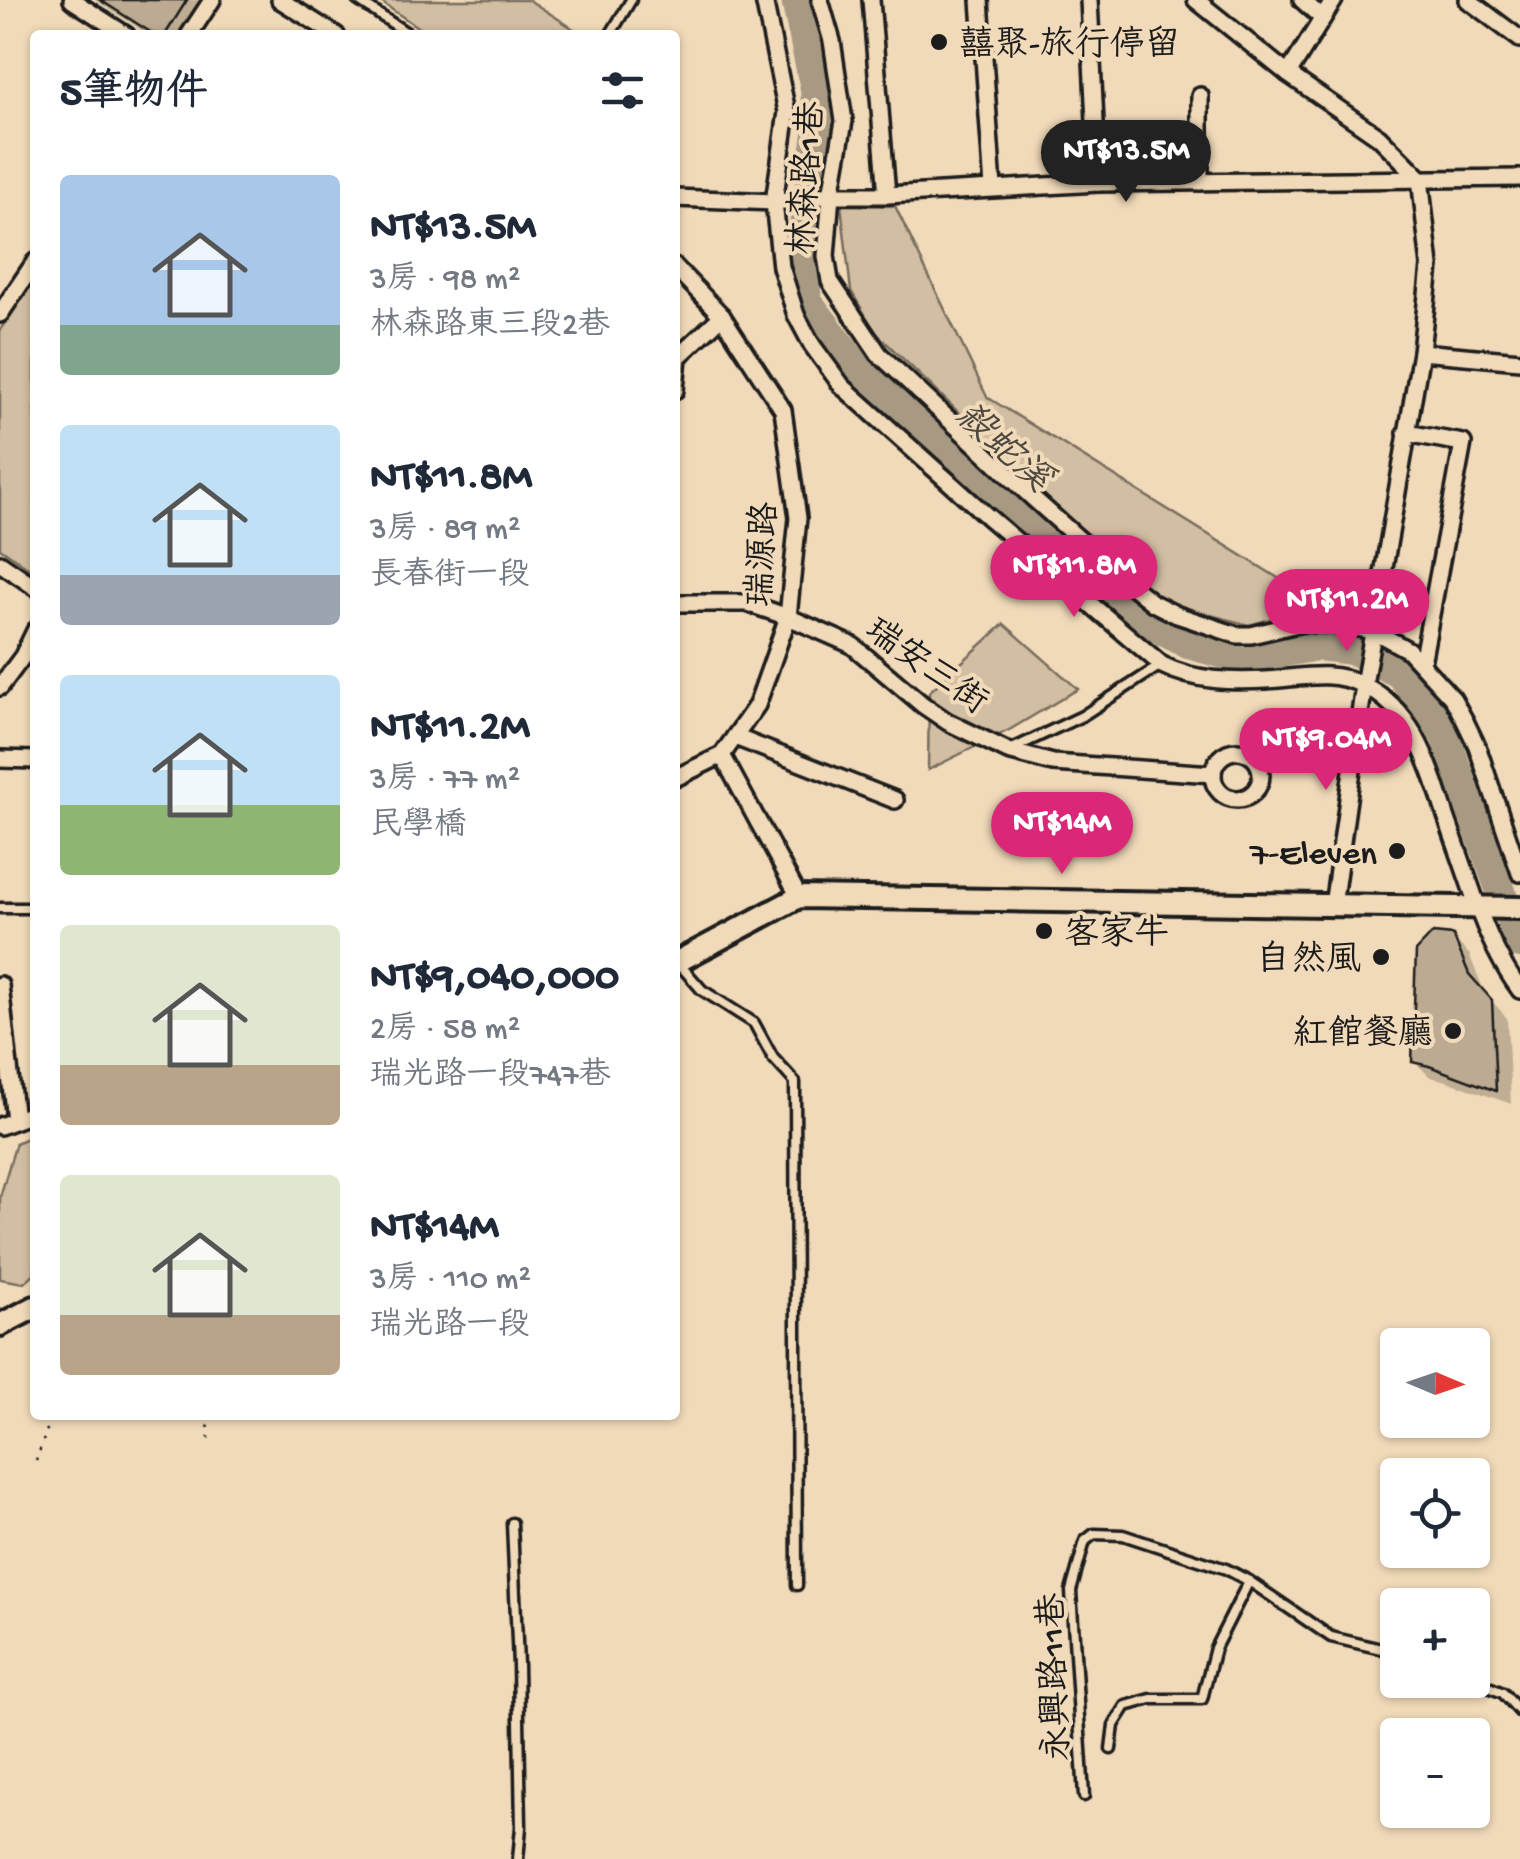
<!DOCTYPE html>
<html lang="zh-TW">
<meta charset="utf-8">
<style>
:root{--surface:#fff;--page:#f2f2f3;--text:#1f2937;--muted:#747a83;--accent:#db2777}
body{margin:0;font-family:"Gochi Hand","LXGW WenKai TC",sans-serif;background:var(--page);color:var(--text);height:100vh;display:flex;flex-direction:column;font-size:38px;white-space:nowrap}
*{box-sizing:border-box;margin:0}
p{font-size:32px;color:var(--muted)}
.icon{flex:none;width:55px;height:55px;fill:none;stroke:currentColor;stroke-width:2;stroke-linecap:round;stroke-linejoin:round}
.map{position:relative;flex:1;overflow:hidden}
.details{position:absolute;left:30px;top:30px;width:650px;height:1390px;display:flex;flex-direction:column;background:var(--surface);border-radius:10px;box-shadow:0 2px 8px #0004}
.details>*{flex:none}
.needle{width:65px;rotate:92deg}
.tools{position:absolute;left:1380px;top:1328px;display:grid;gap:20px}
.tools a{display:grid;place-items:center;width:110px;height:110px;border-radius:10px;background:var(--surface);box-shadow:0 2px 8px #0004;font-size:50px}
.price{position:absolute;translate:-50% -85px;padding:0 22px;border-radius:35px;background:var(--accent);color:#fff;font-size:32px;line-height:65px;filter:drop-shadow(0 2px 5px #0008)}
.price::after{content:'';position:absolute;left:50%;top:60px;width:30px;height:22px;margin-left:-15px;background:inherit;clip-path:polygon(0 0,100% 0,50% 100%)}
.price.selected{background:#222;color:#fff}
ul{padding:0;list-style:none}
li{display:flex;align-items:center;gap:30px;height:250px;padding:0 30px}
li span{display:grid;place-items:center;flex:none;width:280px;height:200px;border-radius:10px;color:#555}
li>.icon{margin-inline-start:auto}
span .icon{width:120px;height:120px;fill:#fffc;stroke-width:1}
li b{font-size:42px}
h2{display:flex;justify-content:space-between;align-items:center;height:120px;padding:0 30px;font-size:42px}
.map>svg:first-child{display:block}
.green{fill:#d2bea2;stroke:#776d5f;stroke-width:2.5}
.shadow{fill:#0003}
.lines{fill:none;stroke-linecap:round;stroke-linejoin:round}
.river{stroke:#a89983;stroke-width:30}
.building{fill:#bcab92;stroke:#1c1c1c;stroke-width:2.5}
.service-casing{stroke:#1c1c1c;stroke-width:15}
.minor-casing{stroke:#1c1c1c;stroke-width:22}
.tertiary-casing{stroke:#1c1c1c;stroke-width:28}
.path{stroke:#1c1c1c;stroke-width:2.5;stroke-dasharray:2.5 8;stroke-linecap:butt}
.service{stroke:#f1dab9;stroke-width:8}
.minor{stroke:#f1dab9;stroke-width:15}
.tertiary{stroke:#f1dab9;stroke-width:20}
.poi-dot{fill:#1c1c1c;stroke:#f1dab9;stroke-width:4}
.labels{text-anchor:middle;stroke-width:8;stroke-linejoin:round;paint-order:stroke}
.poi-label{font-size:35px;fill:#1c1c1c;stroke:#f1dab9;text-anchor:end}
.street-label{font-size:35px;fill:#1c1c1c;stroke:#f1dab9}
.water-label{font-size:38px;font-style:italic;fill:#4d4840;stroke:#f1dab9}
</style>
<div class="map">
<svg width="1520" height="1859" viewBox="0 0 1520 1859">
<rect width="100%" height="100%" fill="#f1dab9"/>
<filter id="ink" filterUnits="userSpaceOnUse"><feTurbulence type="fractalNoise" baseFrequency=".01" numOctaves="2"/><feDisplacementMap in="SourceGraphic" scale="20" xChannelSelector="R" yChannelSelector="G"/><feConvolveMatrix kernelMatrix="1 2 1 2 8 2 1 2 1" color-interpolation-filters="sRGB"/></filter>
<g filter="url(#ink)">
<!-- green -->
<g class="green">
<polygon points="378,0 529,0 583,35 429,35"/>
<polygon points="841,205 895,206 987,397 1299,591 1320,613 1281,616 1249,625 1195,611 1165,600 1110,558 875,332 851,291"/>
<polygon points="35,278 35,572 0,548 0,330"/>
<polygon points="1004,624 1078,689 1011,729 928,770 929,692"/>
<polygon points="35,1134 35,1273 24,1283 0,1279 0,1197 16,1143"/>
</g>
<!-- shadow -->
<g class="shadow">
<polygon points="95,0 212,0 191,35 150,35"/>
<polygon points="1452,937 1469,954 1485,993 1507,1018 1511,1104 1447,1081 1430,1077 1414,1061"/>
</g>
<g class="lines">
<!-- river -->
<polyline class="river" points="796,0 815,88 818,134 801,246 807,301 858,368 1143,620 1188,644 1243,659 1318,646 1353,650 1399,673 1427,706 1445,736 1520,944"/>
</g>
<!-- building -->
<g class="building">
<polygon points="100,0 187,0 165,35 155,35"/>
<polygon points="1433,933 1453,935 1469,974 1492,1000 1496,1091 1429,1066 1412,1062 1416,951"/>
</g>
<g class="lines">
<!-- service casing -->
<g class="service-casing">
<g id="service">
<polyline points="357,0 410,35"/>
<polyline points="610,35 631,0"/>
<polyline points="1012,749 1082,716 1161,665"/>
<polyline points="0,908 35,908"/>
<polyline points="680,965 702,990 754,1023 773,1058 795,1082 797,1585"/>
<polyline points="512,1523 518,1665 521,1827 518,1859"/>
<polyline points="1472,1680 1503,1693 1520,1712"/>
<polyline points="1111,1749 1114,1725 1126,1706 1151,1699 1202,1699 1215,1648 1249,1581"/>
<polyline points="1084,1796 1071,1591 1085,1541 1094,1534 1123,1535 1226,1569 1249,1581 1331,1637 1398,1653"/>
</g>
</g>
<!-- minor casing -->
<g class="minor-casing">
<g id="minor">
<polyline points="72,0 126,35"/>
<polyline points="280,0 336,35"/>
<path d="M764,0L787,112L774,202L781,267L796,315L812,345L842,386L987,516L1162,665C1194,681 1231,682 1266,680C1300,678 1331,669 1363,685C1414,709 1430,767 1446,816C1456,845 1466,874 1476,902C1487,934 1500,963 1520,990"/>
<polyline points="820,0 832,41 844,121 831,195 826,256 830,281 879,354 1034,499 1128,583 1153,603 1177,615 1237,635 1251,635 1302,623 1341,625 1374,631 1408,650 1453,699 1465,721 1477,746 1520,873"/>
<polyline points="871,0 887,195"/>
<polyline points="980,0 993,188"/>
<polyline points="1089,0 1098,183"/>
<polyline points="1196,0 1288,74 1379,137 1420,178 1430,266 1421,352 1520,361"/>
<polyline points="1302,0 1322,18"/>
<polyline points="1468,0 1520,39"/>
<polyline points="189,35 212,0"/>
<polyline points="1288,74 1334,0"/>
<polyline points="1200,182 1200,96"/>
<polyline points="675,198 774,202 831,195 887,195 1098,183 1520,178"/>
<polyline points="675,267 722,316 783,410 798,518 788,617 757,705 722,755 675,778"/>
<polyline points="0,314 35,262"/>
<polyline points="675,390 678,357 722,316"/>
<polyline points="1406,433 1463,443 1422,663"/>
<polyline points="0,563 35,587"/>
<polyline points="675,603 747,603 788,617 852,645 923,705 948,722 1008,751 1053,763 1213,774"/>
<polyline points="0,687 23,656 35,631"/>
<polyline points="735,737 895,800"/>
<circle cx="1237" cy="775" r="24"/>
<polyline points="722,755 799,897"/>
<polyline points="0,759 35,760"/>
<polyline points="1333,906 1364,685 1421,352"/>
<polyline points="0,985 15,1120"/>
<polyline points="0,1126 35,1113"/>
</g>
</g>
<!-- tertiary casing -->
<g class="tertiary-casing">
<g id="tertiary">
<polyline points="675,963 799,897 1520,908"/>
<polyline points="0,1325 35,1307"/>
</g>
</g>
<!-- path -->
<g class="path">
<polyline points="208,1415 209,1440"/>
<polyline points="36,1461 52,1415"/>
</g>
<!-- service -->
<use href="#service" class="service"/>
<!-- minor -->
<use href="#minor" class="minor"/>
<!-- tertiary -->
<use href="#tertiary" class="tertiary"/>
</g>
</g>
<!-- markers -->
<g class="poi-dot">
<circle cx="939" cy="42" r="10"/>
<circle cx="1397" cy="851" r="10"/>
<circle cx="1044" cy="931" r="10"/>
<circle cx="1381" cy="957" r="10"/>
<circle cx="1453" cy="1031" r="10"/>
</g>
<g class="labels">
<!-- poi labels -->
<g class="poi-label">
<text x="959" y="54" text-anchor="start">囍聚-旅行停留</text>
<text x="1377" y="863">7-Eleven</text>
<text x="1064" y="943" text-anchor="start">客家牛</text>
<text x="1361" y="969">自然風</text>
<text x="1433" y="1043">紅館餐廳</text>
</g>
<!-- street labels -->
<g class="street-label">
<text transform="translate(804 178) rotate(-86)" y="12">林森路1巷</text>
<text transform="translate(760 554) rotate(-87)" y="12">瑞源路</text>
<text transform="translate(928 664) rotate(35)" y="12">瑞安三街</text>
<text transform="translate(1052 1677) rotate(-92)" y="12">永興路11巷</text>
</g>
<!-- water labels -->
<g class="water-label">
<text transform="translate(1005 445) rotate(42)" y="13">殺蛇溪</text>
</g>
</g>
</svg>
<div class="tools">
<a><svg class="needle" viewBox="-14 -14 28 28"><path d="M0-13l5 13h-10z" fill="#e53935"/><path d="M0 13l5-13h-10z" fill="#747a83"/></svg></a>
<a><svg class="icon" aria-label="locate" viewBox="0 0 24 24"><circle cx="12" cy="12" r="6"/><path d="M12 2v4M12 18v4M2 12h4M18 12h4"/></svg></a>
<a>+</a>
<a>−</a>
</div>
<b class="price selected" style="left:1126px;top:205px">NT$13.5M</b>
<b class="price" style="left:1074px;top:620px">NT$11.8M</b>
<b class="price" style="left:1347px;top:654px">NT$11.2M</b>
<b class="price" style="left:1326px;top:793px">NT$9.04M</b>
<b class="price" style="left:1062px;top:877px">NT$14M</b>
<section class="details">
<h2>5筆物件<svg class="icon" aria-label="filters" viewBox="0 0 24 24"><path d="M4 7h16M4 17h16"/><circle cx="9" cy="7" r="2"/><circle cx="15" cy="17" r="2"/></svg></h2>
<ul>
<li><span style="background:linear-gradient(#a9c7e8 75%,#7fa58c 0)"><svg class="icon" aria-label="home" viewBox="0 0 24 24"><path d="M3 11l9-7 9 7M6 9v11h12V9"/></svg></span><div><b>NT$13.5M</b><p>3房 · 98 m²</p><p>林森路東三段2巷</p></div></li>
<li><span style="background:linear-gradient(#bfe0f5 75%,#9aa5b1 0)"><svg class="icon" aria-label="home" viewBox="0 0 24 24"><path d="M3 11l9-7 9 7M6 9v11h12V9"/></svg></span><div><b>NT$11.8M</b><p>3房 · 89 m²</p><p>長春街一段</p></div></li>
<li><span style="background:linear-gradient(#bfe0f5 65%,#8fb573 0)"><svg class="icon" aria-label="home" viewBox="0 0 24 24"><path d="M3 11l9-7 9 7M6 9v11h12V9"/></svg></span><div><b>NT$11.2M</b><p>3房 · 77 m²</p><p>民學橋</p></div></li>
<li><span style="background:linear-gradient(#dfe7d0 70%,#b9a48a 0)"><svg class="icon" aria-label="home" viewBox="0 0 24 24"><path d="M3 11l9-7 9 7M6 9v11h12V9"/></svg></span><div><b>NT$9,040,000</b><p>2房 · 58 m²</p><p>瑞光路一段747巷</p></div></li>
<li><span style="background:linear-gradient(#dfe7d0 70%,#b9a48a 0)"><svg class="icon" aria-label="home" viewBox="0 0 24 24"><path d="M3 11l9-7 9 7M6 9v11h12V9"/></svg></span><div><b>NT$14M</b><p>3房 · 110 m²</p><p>瑞光路一段</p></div></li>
</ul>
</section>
</div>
